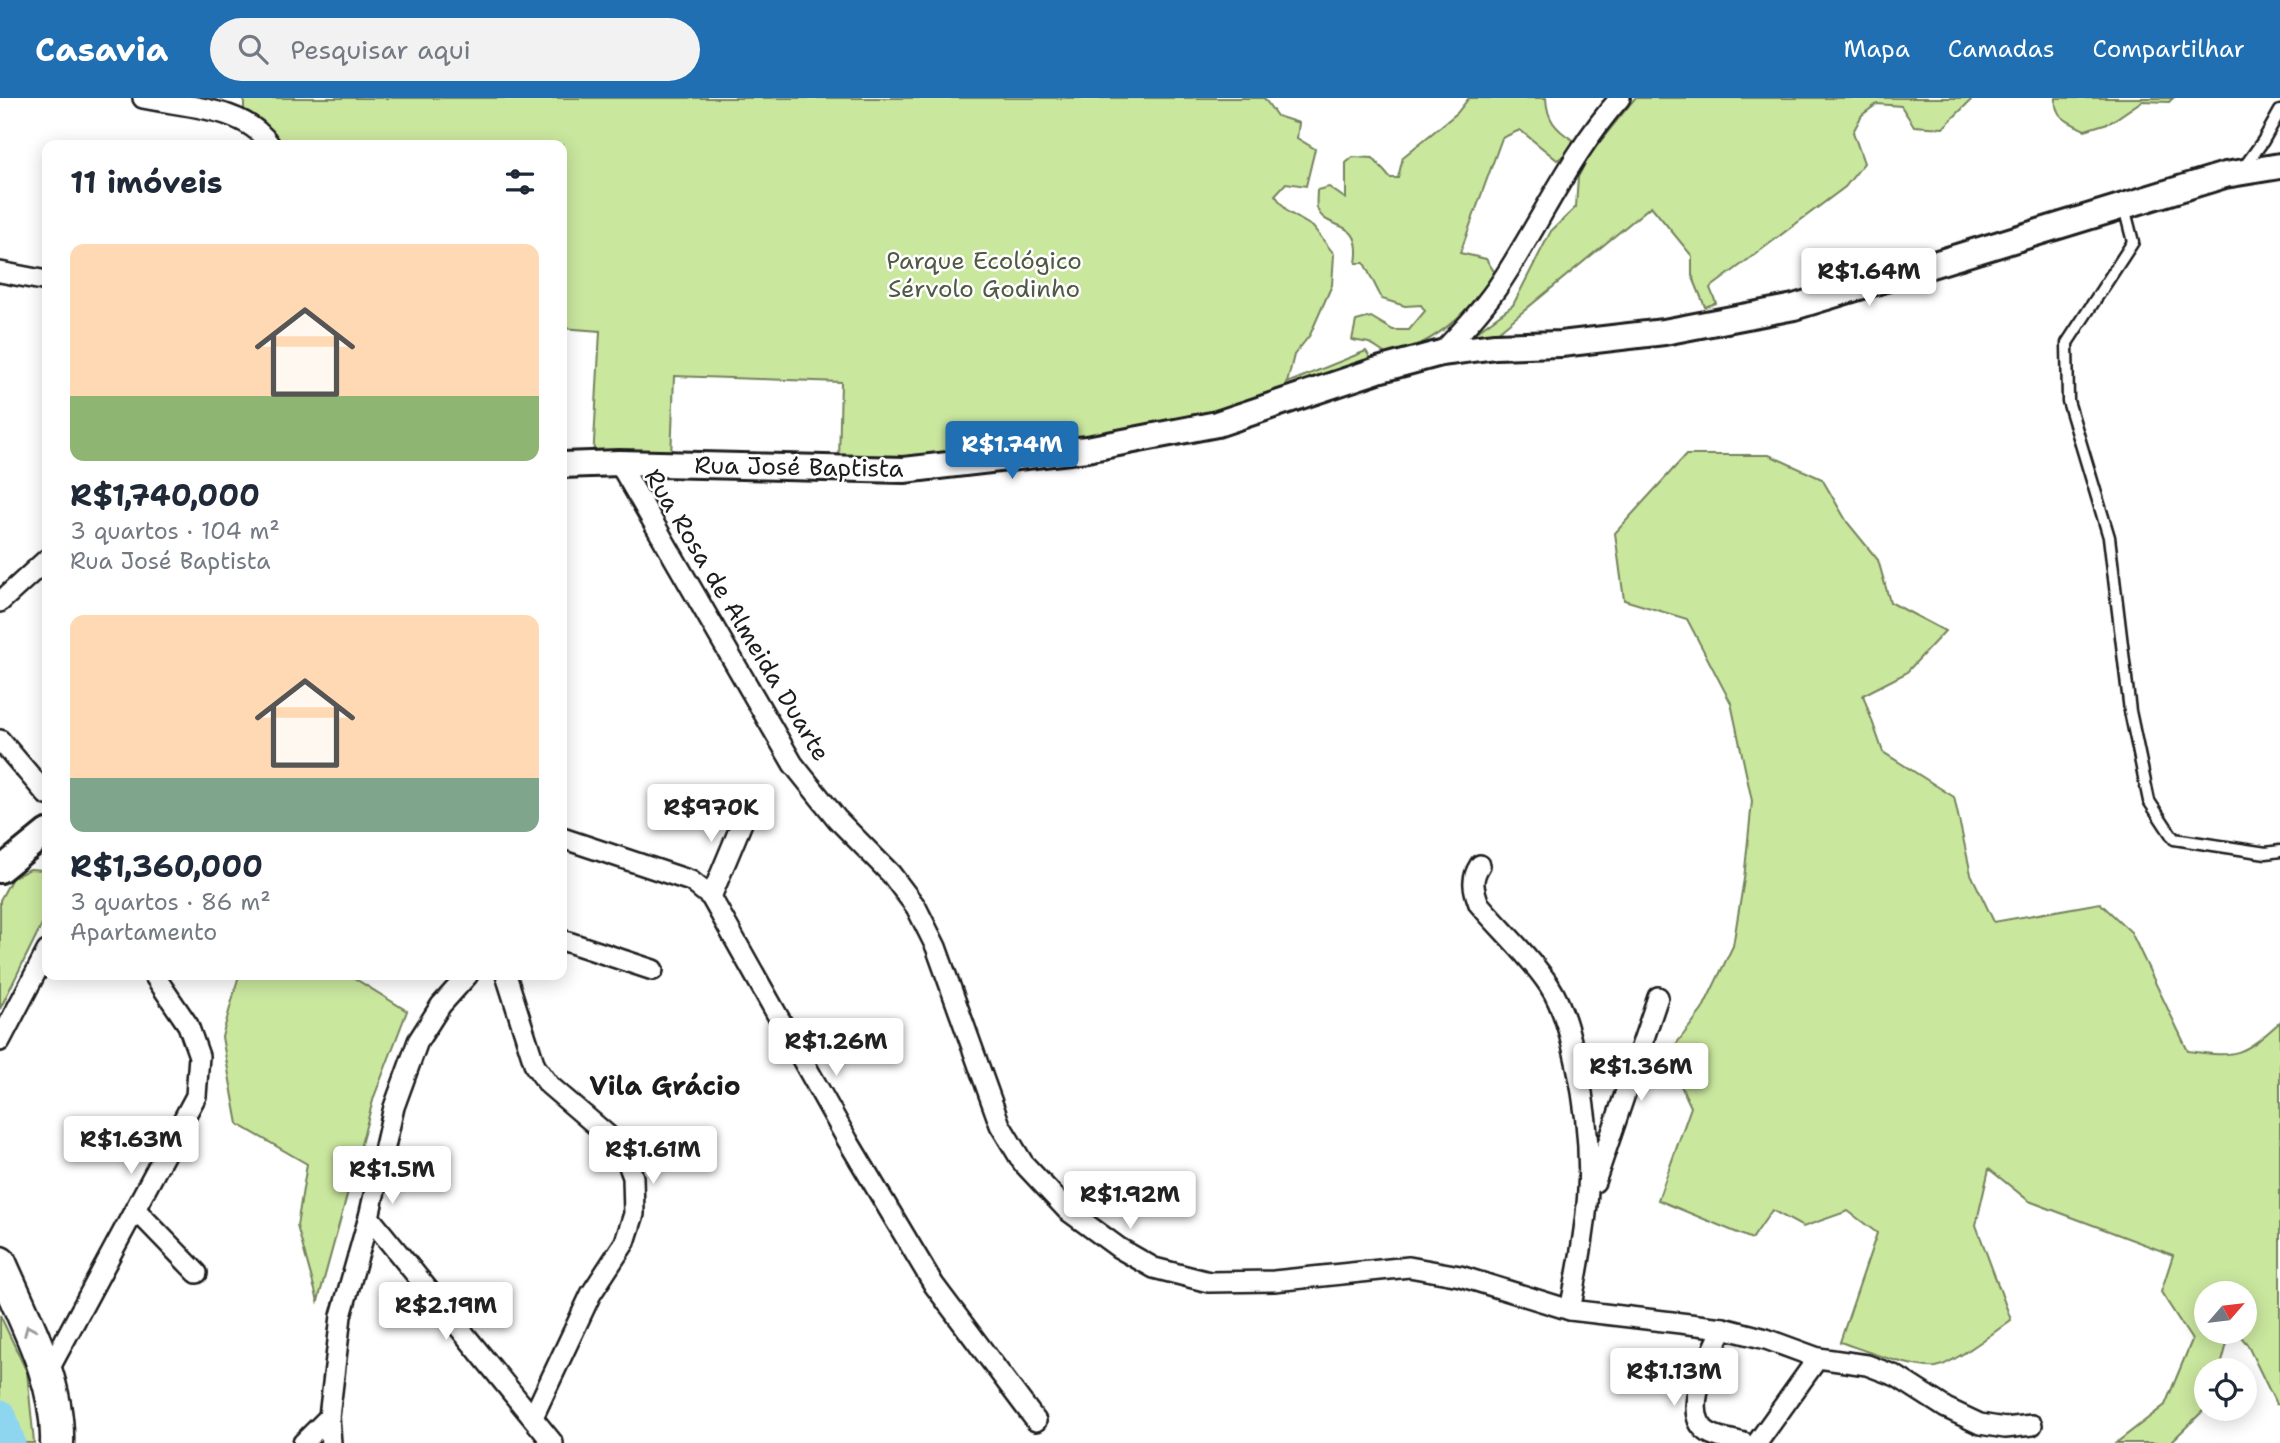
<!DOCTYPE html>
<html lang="pt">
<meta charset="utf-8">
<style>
:root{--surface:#fff;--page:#f2f2f3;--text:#1f2937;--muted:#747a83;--accent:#1f6fb2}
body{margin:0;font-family:"Shantell Sans",sans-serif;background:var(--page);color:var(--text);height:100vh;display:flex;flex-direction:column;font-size:26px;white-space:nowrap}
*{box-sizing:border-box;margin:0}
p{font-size:23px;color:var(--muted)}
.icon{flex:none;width:38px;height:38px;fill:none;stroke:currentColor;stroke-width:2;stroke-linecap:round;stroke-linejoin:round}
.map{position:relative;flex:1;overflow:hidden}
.details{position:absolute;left:42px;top:42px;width:525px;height:840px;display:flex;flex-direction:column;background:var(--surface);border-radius:14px;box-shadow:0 4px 18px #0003}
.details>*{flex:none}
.needle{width:46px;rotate:62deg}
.fabs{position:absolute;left:2194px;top:1183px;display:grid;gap:14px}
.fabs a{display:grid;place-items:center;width:63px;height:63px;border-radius:50%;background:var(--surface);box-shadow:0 4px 18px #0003;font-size:35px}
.price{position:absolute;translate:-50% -60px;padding:0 16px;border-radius:7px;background:#fff;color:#222;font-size:23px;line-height:46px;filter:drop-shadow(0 2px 4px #0008)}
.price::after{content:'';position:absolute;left:50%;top:42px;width:21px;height:16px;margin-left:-10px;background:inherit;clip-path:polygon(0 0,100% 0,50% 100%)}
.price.current{background:var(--accent);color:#fff}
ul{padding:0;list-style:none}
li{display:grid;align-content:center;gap:14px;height:371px;padding:0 28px}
li span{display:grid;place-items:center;height:217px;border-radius:14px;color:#555}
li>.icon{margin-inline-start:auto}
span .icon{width:126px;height:126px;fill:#fffc;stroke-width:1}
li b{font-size:30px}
h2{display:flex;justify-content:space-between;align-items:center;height:84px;padding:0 28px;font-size:30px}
header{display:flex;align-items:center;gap:42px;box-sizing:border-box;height:98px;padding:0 35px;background:var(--accent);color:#fff}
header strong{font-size:33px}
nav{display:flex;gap:38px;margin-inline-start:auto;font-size:24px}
.search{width:490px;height:63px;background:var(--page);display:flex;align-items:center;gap:18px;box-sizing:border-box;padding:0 24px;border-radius:38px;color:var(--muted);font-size:26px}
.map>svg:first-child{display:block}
.green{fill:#cae79e;stroke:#73825d;stroke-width:2}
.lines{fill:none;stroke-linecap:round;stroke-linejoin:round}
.river{stroke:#8ed6ef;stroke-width:33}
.service-casing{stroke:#1c1c1c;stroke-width:15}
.minor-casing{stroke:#1c1c1c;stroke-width:24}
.tertiary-casing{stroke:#1c1c1c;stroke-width:30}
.primary-casing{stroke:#1c1c1c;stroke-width:37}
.service{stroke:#fff;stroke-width:10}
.minor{stroke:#fff;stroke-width:19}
.tertiary{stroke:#fff;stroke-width:24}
.primary{stroke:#fff;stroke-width:32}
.oneway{stroke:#999}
.labels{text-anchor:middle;stroke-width:5;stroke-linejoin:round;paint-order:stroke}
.park-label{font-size:24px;fill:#505943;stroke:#fff}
.street-label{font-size:24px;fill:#1c1c1c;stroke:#fff}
.neighbourhood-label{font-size:26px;font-weight:bold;fill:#1c1c1c;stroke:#fff}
</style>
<header>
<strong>Casavia</strong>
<div class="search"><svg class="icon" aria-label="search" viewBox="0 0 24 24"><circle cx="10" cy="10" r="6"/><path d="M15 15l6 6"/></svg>Pesquisar aqui</div>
<nav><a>Mapa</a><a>Camadas</a><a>Compartilhar</a></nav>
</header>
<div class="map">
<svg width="2280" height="1345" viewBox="0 0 2280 1345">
<rect width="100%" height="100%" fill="#fff"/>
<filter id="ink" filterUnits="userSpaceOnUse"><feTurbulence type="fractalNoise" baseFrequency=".0143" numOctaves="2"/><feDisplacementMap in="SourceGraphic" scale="14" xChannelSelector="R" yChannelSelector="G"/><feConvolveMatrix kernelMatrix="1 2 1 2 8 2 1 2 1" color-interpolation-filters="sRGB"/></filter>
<g filter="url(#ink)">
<!-- green -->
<g class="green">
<path d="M244,0H1264L1277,18L1299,25L1297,40L1315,51L1306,88L1286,85L1275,97L1288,114L1313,129L1334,156L1332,187L1310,237L1294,257L1287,285L1366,253L1373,264C1297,291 1220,322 1140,335C1040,351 939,359 839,363L841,284L674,278L671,361L593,363L600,233L562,230V47H281L262,22L244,12Z"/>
<path d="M1469,0H1546C1547,21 1555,31 1573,42L1570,54L1557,62L1520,32L1502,40L1460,155L1486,161L1495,175C1464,218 1441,241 1390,259L1369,245L1352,242L1356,223L1371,219L1393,232H1409L1425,213L1421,207L1405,208L1382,201L1364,165H1356C1364,117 1325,135 1317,110C1316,105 1317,97 1317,92L1329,89L1346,101V65L1353,59L1373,60L1390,80H1398L1403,59L1457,15Z"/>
<polygon points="1635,0 1973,0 1943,30 1914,28 1901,8 1877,6 1862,17 1853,34 1864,65 1845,89 1710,190 1716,205 1705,209 1692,177 1692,158 1651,108 1485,245 1461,245 1513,207 1551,133 1576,109 1578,79 1590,56"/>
<path d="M2056,0H2173L2169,4L2142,3L2111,24L2085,32C2070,25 2053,19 2056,0Z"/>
<path d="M1686,357H1769L1822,381L1847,424L1878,462L1890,504L1945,533L1906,575L1863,597L1883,654L1954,699L1971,776L1994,824L2100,805L2131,834L2188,953C2238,960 2242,958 2280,924V1307L2276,1306L2247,1246L2237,1234H2245V1195H2207V1234H2230L2220,1272H2207V1309L2170,1345H2116L2165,1307L2192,1242L2161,1194L2173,1157L2029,1103L1989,1071L1976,1127L2011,1222C1996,1233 1952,1267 1936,1269C1911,1271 1864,1252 1840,1244L1877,1135L1848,1113L1803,1129L1772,1112L1752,1141L1658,1102L1691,1009L1667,958L1702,912L1733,848L1744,781L1752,703L1731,605L1687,521L1624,502L1615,435Z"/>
<polygon points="30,771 43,772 47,777 47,816 0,911 0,802 12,780"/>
<polygon points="239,877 349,877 407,913 374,999 318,1203 297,1128 307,1066 238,1026 222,939"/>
<polygon points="0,1217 27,1274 34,1345 0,1345"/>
</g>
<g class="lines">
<!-- river -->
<polyline class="river" points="0,1318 9,1345"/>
<!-- service casing -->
<g class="service-casing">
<g id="service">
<polyline points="2245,68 2263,43 2280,13"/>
<polyline points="2124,109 2133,144 2067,245 2068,303 2109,439 2130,613 2149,703 2174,741 2266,755 2280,753"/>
</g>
</g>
<!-- minor casing -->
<g class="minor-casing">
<g id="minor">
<path d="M143,0C185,9 246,9 270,47"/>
<polyline points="0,174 47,183"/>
<path d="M1441,255C1461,234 1480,214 1497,190C1540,127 1569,57 1620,0"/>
<polyline points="619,365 793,666 837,721 891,776 916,809 936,849 1000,1027 1023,1065 1067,1112 1119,1150 1154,1170 1209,1184 1274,1183 1409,1169 1460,1178 1570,1212 1723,1230 1766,1241 1818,1260 1867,1267 1896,1278 1946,1310 1980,1326 2005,1330 2032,1327"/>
<polyline points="0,504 47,461"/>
<polyline points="0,642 47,697"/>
<polyline points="562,740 691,783 711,799 848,1043 934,1187 1036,1323"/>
<path d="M1480,767C1471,781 1473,790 1479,806C1502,833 1529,857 1549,887C1564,910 1571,941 1577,968C1597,1062 1589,1119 1570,1212"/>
<polyline points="711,799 749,708"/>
<polyline points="562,842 653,872"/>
<polyline points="506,877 535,968 549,987 611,1040 626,1060 633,1079 634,1116 625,1144 591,1196 533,1319"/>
<polyline points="0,943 47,853"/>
<polyline points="1595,1084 1658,899"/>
<polyline points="136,1112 197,1175"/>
<polyline points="369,1119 553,1345"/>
<path d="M1723,1230C1712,1257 1676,1318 1711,1336C1721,1341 1734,1342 1744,1345"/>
<polyline points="47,1275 196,998 199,958 188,927 154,877"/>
<polyline points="303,1345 329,1319"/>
<polyline points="331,1345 329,1319 341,1218 369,1119 394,1009 418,943 441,907 468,877"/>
<polyline points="1757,1345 1818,1260"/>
</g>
</g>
<!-- tertiary casing -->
<g class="tertiary-casing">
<g id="tertiary">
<polyline points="562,367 619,365 904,372 1087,351 1217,326 1378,272 1441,255 1495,248 1561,246 1664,234 1794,209 2225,77 2280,68"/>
<polyline points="0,772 47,734"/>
</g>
</g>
<!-- primary casing -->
<g class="primary-casing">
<path id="primary" d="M0,1165C24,1221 59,1282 57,1345"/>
</g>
<!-- service -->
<use href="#service" class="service"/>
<!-- minor -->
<use href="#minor" class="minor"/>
<!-- tertiary -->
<use href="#tertiary" class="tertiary"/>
<!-- primary -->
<use href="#primary" class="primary"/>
</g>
<!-- one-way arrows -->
<defs><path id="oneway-chevron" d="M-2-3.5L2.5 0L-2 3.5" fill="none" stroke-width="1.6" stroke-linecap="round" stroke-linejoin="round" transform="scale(1.75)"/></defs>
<use class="oneway" href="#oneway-chevron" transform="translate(29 1232) rotate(-113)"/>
</g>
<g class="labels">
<!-- park labels -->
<g class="park-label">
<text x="984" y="171">Parque Ecológico<tspan x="984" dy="28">Sérvolo Godinho</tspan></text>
</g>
<!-- street labels -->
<g class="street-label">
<text transform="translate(799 369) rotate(1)" y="8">Rua José Baptista</text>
<text transform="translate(737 517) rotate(59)" y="8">Rua Rosa de Almeida Duarte</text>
</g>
<!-- neighbourhood labels -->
<g class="neighbourhood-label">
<text x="665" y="997">Vila Grácio</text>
</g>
</g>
</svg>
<div class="fabs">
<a><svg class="needle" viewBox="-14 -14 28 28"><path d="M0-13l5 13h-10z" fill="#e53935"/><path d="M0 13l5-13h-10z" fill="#747a83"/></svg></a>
<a><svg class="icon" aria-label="locate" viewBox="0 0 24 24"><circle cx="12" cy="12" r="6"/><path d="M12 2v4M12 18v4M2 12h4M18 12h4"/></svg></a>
</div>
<b class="price" style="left:1869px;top:210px">R$1.64M</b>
<b class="price current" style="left:1012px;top:383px">R$1.74M</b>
<b class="price" style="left:711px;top:746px">R$970K</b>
<b class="price" style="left:836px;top:980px">R$1.26M</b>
<b class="price" style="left:1641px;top:1005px">R$1.36M</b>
<b class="price" style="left:131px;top:1078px">R$1.63M</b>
<b class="price" style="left:653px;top:1088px">R$1.61M</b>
<b class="price" style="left:392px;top:1108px">R$1.5M</b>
<b class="price" style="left:1130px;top:1133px">R$1.92M</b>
<b class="price" style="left:446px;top:1244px">R$2.19M</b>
<b class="price" style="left:1674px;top:1310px">R$1.13M</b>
<section class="details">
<h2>11 imóveis<svg class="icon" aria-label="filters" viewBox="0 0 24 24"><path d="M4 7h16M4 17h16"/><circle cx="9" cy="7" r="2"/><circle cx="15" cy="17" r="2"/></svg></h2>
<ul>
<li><span style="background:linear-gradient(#ffd9b3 70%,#8fb573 0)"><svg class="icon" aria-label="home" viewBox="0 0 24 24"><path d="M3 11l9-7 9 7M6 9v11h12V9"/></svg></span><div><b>R$1,740,000</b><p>3 quartos · 104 m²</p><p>Rua José Baptista</p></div></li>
<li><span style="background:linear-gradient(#ffd9b3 75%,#7fa58c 0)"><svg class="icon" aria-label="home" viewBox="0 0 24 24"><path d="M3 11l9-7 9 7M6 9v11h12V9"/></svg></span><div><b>R$1,360,000</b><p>3 quartos · 86 m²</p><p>Apartamento</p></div></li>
</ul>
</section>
</div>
